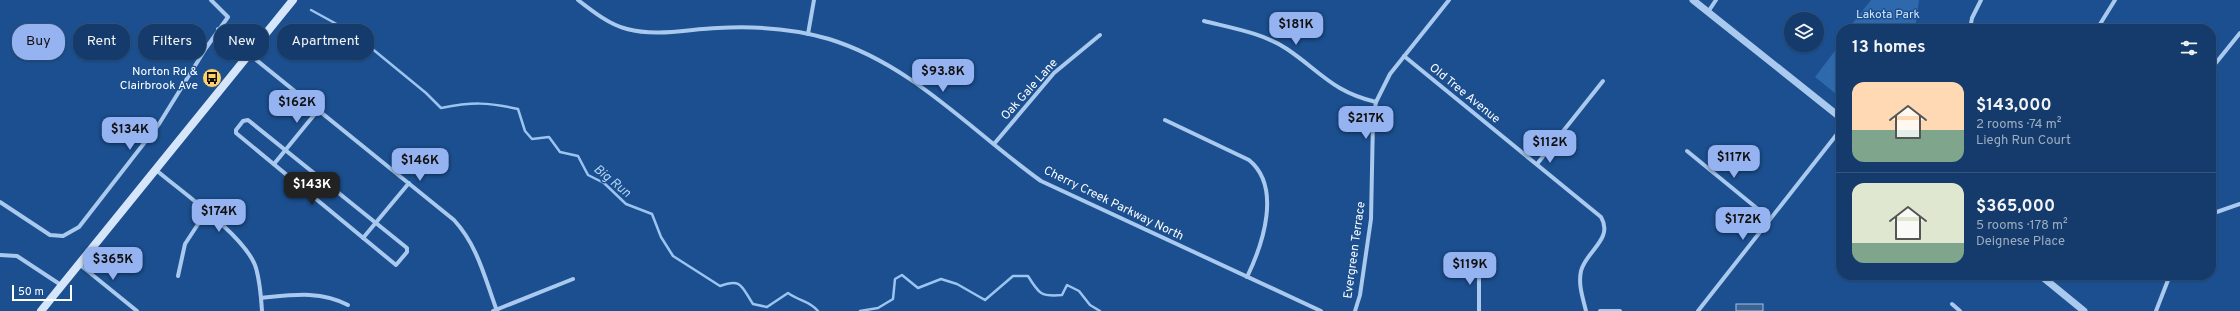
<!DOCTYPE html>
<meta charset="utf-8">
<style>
:root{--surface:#143b6b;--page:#1d4271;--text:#f1f3f6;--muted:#9dadc1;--line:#33557e;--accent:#95b2f1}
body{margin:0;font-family:Overpass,sans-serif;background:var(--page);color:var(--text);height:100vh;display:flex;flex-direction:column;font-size:15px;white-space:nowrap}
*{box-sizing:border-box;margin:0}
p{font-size:13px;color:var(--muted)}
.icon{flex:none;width:22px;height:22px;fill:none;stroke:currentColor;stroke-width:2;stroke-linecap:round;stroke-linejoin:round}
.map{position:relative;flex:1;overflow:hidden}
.drawer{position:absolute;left:1836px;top:24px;width:380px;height:256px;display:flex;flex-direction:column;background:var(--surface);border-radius:16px;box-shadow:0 1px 3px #0004,0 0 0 1px var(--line)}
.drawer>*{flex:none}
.top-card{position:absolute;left:12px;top:24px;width:380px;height:36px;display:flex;gap:8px}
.fabs{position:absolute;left:1784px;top:12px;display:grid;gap:8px}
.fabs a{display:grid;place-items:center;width:40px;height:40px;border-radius:50%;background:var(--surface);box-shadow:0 1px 3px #0004,0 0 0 1px var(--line);font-size:20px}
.scale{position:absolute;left:12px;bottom:10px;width:60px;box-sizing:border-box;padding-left:4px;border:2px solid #fff;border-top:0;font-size:11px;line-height:14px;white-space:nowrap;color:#fff;-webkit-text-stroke:3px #1b4f8f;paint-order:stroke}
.price{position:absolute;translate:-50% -34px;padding:0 9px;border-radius:8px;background:var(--accent);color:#111;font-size:13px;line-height:26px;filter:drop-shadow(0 1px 2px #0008)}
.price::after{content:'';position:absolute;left:50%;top:24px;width:12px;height:9px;margin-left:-6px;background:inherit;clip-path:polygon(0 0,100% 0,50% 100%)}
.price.active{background:#222;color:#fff}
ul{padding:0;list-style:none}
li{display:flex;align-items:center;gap:12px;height:100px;padding:0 16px}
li+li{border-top:1px solid var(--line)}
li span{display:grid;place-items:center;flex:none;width:112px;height:80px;border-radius:12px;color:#555}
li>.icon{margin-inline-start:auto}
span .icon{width:48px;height:48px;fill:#fffc;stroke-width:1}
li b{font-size:17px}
h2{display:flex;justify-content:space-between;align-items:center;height:48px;padding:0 16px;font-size:17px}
.pill{padding:0 14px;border-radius:16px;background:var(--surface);box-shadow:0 1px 3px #0004,0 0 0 1px var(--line);font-size:14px;line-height:36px}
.pill.active{background:var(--accent);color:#111}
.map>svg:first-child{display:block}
.green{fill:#2e69ad}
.water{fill:#3c6290;stroke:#9cc4f0}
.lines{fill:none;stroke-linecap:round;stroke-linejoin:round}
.stream{stroke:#9cc4f0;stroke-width:2.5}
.minor{stroke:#a9c9ee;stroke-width:4}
.tertiary{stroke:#a9c9ee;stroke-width:7}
.secondary{stroke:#d6e6fa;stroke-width:8}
.labels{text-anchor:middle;stroke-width:3;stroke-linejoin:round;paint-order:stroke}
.park-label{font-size:12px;fill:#cfe3fa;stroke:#1b4f8f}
.poi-label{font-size:12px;fill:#fff;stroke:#1b4f8f;text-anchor:end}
.street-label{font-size:12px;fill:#fff;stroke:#1b4f8f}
.water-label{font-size:13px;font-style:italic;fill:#b5d3f5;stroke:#1b4f8f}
</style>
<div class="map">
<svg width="2240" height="311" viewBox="0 0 2240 311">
<rect width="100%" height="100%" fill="#1b4f8f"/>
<!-- green -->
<g class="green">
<polygon points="1871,0 1919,0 1915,29 1848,29"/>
<polygon points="1841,43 1841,98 1815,77"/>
</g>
<!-- water -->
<rect class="water" x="1736" y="304" width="27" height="7"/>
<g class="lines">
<!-- stream -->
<g class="stream">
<path d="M311,10L353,33L426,93L441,108C472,102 487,102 518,109L525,131L532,139L549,137L560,152L578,156L588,175L604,183L626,204L652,214L661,237L673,256L720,286C742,278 741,286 753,304L767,307L788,293C799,301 810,301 818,311"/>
<path d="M860,311L878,308L893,299L895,279L902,275L918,288L941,279L957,284L985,300L1013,276H1028C1039,294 1041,297 1062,295L1067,285L1079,291L1090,305L1100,311"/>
</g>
<!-- minor -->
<g class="minor">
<path d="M578,0C592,11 610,25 627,29C657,37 688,29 718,28C755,26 792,28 829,39C913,65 971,131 1041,181L1321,311"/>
<polyline points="1708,12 1716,0"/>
<path d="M1204,21C1232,28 1263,33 1287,49C1321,72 1333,92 1376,102"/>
<path d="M218,29L454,220C478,246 485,279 497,311"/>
<polyline points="1970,29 1972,18 1981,0"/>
<polyline points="2097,29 2115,0"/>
<polyline points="808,34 814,0"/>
<path d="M1404,56L1601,217C1614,239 1586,251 1581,271C1578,285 1583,298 1586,311"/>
<polyline points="2211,69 2240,33"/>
<polygon points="248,120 407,248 407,252 396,265 236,133 236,130 243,121"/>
<path d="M1165,120L1249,160C1282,187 1263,244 1247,277"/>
<polyline points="994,144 1054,73 1100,35"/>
<polyline points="1687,151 1770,219"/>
<polyline points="274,164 319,109"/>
<polyline points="1537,164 1603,81"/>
<path d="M156,170C182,192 243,235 255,265C260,279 261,296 262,311"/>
<polyline points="0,202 50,235 63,236 79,227 159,124 206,48 228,17 211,0"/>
<polyline points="2211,214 2240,204"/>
<polyline points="363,238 409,183"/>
<polyline points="0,255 17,256 61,285"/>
<polyline points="79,264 137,311"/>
<polyline points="178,276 185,244 206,212"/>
<path d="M261,298C291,295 320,290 348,305"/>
<polyline points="1952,304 1960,311"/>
<polyline points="493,311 573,279"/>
<polyline points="1355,311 1360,295 1371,219 1373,120 1376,102 1390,74 1449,0"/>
<polyline points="1479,311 1479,259"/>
<polyline points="1600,311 1620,311"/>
<polyline points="1698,311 1841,129"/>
<polyline points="2156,311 2170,275"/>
</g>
<!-- tertiary -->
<g class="tertiary">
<polyline points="1693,0 1841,118"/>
<polyline points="2040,275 2084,311"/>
</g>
<!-- secondary -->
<polyline class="secondary" points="41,311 293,0"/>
</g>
<!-- icons -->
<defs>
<g id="bus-disc" transform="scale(1)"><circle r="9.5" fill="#ffd166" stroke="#1b4f8f"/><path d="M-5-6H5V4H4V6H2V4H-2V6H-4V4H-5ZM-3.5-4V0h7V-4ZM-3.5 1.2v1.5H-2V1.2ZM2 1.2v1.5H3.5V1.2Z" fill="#111"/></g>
</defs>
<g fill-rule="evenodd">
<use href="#bus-disc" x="212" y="78"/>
</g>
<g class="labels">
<!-- park labels -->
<g class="park-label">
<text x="1888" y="18">Lakota Park</text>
</g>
<!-- poi labels -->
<g class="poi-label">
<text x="198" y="75">Norton Rd &amp;<tspan x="198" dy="14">Clairbrook Ave</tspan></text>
</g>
<!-- street labels -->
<g class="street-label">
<text transform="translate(1029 89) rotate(-48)" y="4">Oak Gale Lane</text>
<text transform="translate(1465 93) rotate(39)" y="4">Old Tree Avenue</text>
<text transform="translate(1114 203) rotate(26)" y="4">Cherry Creek Parkway North</text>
<text transform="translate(1354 250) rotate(-82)" y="4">Evergreen Terrace</text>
</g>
<!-- water labels -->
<g class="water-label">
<text transform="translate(613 180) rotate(39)" y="5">Big Run</text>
</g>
</g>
</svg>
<div class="fabs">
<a><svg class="icon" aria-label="layers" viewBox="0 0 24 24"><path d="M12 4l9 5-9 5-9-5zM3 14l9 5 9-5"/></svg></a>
</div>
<div class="scale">50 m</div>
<b class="price" style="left:1296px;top:46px">$181K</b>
<b class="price" style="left:943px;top:93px">$93.8K</b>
<b class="price" style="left:297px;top:124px">$162K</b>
<b class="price" style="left:1366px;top:140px">$217K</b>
<b class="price" style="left:130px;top:151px">$134K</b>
<b class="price" style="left:1550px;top:164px">$112K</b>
<b class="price" style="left:1734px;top:179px">$117K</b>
<b class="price" style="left:420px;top:182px">$146K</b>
<b class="price active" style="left:312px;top:206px">$143K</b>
<b class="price" style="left:219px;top:233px">$174K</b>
<b class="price" style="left:1743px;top:241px">$172K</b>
<b class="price" style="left:113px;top:281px">$365K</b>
<b class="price" style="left:1470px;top:286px">$119K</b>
<div class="top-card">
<a class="pill active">Buy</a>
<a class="pill">Rent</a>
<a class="pill">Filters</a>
<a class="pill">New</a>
<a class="pill">Apartment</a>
</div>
<section class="drawer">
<h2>13 homes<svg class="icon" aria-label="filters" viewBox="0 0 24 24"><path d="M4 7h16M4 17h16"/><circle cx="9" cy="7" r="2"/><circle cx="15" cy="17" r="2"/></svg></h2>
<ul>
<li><span style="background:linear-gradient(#ffd9b3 60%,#7fa58c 0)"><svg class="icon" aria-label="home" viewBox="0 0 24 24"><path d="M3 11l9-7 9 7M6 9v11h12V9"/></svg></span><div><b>$143,000</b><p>2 rooms · 74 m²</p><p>Liegh Run Court</p></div></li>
<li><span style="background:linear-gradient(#dfe7d0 75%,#7fa58c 0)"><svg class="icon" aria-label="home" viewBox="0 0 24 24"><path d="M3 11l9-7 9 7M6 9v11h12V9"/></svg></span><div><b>$365,000</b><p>5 rooms · 178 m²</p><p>Deignese Place</p></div></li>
</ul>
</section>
</div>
